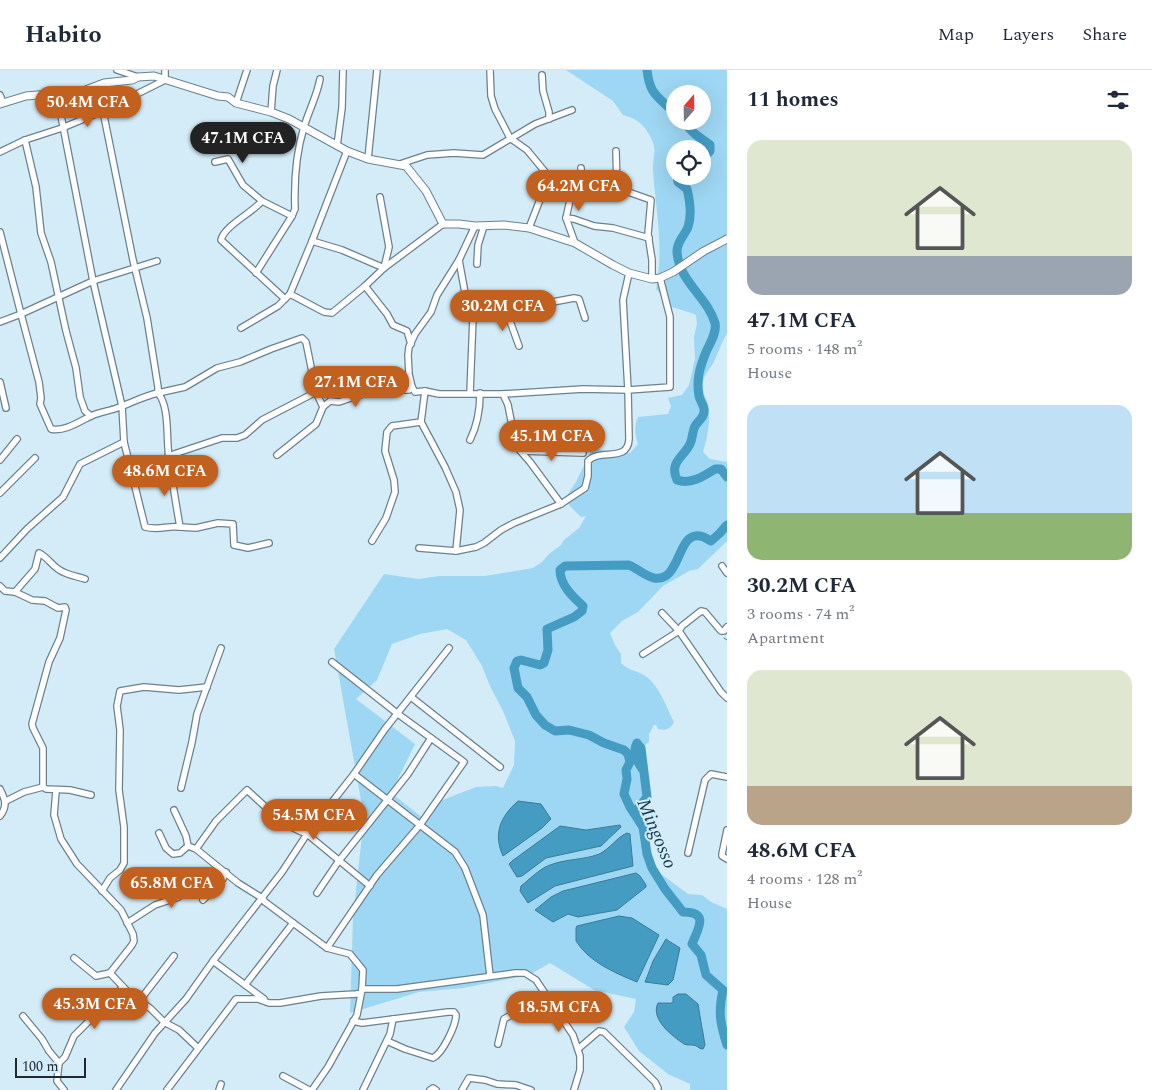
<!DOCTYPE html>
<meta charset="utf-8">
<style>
:root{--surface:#fff;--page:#f2f2f3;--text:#1f2937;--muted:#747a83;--line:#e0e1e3;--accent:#c2611f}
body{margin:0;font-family:Spectral,serif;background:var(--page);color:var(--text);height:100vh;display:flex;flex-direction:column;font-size:19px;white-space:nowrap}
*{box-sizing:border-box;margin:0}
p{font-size:16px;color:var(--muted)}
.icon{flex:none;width:28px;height:28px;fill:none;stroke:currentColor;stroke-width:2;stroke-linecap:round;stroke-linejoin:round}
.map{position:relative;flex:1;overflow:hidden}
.drawer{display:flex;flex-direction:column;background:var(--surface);width:425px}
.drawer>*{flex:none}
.needle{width:32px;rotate:20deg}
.fabs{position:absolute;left:666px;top:15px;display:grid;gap:10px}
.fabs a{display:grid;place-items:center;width:45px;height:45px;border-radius:50%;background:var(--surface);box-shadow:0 5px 20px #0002;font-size:25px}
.scale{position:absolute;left:15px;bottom:12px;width:71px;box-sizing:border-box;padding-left:5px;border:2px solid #20292e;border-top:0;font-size:14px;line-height:18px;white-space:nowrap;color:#20292e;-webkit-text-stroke:4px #d3ecf8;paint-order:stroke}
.price{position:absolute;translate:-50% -42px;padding:0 11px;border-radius:18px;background:var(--accent);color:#fff;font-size:16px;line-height:32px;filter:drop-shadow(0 1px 2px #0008)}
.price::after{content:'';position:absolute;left:50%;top:30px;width:15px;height:11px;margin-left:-8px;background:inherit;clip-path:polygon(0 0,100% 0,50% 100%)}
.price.on{background:#222;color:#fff}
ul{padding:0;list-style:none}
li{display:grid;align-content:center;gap:10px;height:265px;padding:0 20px}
li span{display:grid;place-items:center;height:155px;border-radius:15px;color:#555}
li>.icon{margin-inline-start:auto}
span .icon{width:90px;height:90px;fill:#fffc;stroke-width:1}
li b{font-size:21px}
h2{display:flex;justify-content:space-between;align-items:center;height:60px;padding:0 20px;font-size:21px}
header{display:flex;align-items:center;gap:30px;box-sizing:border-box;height:70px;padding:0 25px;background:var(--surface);border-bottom:1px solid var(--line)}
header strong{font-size:24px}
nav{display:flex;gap:28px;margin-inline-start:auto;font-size:18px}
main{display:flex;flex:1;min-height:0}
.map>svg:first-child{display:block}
.green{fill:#9ed7f3;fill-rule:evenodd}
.water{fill:#449cc3;stroke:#397a96}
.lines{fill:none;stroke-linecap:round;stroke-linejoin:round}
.stream{stroke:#397a96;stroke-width:1}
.river{stroke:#449cc3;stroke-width:9}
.minor-casing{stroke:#6b818d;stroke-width:8}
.tertiary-casing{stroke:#6b818d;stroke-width:9}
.minor{stroke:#fff;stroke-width:5.5}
.tertiary{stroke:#fff;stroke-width:7}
.labels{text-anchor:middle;stroke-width:4;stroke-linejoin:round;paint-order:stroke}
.water-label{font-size:19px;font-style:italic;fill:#133a4b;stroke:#d3ecf8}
</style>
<header>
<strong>Habito</strong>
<nav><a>Map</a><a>Layers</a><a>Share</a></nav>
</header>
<main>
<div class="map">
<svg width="727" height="1020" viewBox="0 0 727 1020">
<rect width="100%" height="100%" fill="#d3ecf8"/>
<!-- green -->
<path class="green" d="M566,0H727V263C722,272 718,282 714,292C710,299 705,303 703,312C701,323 708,330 709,339C710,354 707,369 703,382L710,389L727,392V471L698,499L689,501L663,516L638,542L622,551L610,563L615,575L621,584V593C628,600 634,600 642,604C658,612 666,636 674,652C671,659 665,661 658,659L656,655H654L649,664V672L644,676V690L650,725L641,739L643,744L652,749L651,761L647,774L652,791L661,804L688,824L702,825L711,832L727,839V1020H690V1014L668,1004L639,981L624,957L634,942L636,929L594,920L550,893L529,905L463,918L419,922L350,943L353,848L364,747L334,579L384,504L418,509L439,506H485L533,498L542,492L549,484L561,475L564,470L579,458L586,446L581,447L569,435L566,427L576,412L591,381L594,378L619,384L630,383L638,374C635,364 634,357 638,347L668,344L671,336L668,328L682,325L689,315L695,289L694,267L697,254L696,245C688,241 675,239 668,235C662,231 662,224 656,219C664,179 656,141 653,101C652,88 658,82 651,68C644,54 637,49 623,45L613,31ZM675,24H702V51H675ZM675,79H702V106H675ZM447,559L466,570L482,596L490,616L503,641L515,671L514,695L503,718L496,716L476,717L440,731L423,748L391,723L415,674L356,629L377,610L392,574L420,564ZM620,755L621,757L608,770L597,777L546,788L522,806L510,794L512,791L560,756L586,760ZM631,766L633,796L555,816L528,833L520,821L521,816C529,810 537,801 546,797C573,787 600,791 621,767ZM636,803L646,817L617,840L578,847L568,844L553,852L535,840L551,827L563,821ZM619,846L632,848L659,865L637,912C615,902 589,892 576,871V861L590,853ZM668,869L680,878L677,894L668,915L654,913L646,907L653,891ZM678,925H686L698,934L703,959L698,979C694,975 692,977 687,975C674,970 664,958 657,946L660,933L673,932V927Z"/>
<!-- water -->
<g class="water">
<path d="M518,731L541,734L551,749L542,758L503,786C493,764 500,747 518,731Z"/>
<polygon points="620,755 621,757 601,776 546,788 522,806 517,807 509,794 512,791 560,756 586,760"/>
<path d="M627,763L630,764L633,796L555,816L528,833L520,821L521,816C530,809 539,799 550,795C565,789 584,790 599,784C610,779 617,767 627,763Z"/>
<polygon points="636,803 640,806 646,815 646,817 617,840 578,847 568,844 553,852 535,840 551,827 563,821"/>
<path d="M619,846L632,848L659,865L637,912C615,903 589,892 576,871V858L577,856Z"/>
<polygon points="666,869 680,878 673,910 668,915 645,912 653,891"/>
<path d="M678,924H686L698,934L705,975L703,979C700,979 698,977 696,976C692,974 688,976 684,974C672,966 650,949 658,933H671L673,932V927Z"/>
</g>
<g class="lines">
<!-- stream -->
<g class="stream">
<polyline points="724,568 727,570"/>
<polyline points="723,920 727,918"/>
</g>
<!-- river -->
<g class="river">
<path d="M647,0C650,27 659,26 675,44"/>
<polyline points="682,51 695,64 710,75 710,81 702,89"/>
<path d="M677,106L678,112L687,119C690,131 692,145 688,157C685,165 677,171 677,181C678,211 707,226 715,253C717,263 710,273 706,282C700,297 696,309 699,326C700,331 704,335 704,340C705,347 698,351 695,356C692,362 693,368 690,374C683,388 669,392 677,410C691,415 704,406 715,399H721L727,407"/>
<path d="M727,455L720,463L711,471C707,469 703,466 700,466C677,461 681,513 654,508C645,506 638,499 629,495L565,496L560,500C560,515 573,527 583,536L582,541L574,547L547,559L548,580L544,593L540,595L521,590L517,591L514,598L518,618L527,627L536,645L545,655L555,661L569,660L589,665L604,673L624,680L628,684L630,692L626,700L627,709L624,724L630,737L643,757L647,784L652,798L665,819L683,842C709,842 699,857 692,874L701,885L706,905L723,920C718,942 720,953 727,975"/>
<path d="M634,743L647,727L641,678L637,673C632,682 637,692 643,700"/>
</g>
<!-- minor casing -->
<g class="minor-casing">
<g id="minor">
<polyline points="117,0 138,7"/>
<polyline points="490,0 491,26 495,39 510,68 527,80 546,103 546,114 529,158"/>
<polyline points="542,5 543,21 549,42 549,49"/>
<polyline points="0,25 3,33"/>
<polyline points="236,33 247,0"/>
<polyline points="103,41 133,190 147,248 158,317 158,323 185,317 217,298 240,292 271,279 302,268 306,272 316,322 323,337 330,331 339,332 375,320 409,320 412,317"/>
<polyline points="271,42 273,16 277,0"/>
<polyline points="25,70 36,117 41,163 51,192 66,261 76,298 80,327 85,341 91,346"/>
<polyline points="337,76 342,38 343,0"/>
<polyline points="616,81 617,118"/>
<polyline points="0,82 25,70 62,58 103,41 165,10 165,0"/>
<polyline points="368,89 377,0"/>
<polyline points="215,92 228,89 243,115 262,131"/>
<polyline points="400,94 427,85 454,83 483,85 535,54 572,40"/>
<polyline points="582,110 597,118 617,118 651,130 648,164 652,190 652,209"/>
<polyline points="566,148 574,149 594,156 613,158 649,168"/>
<polyline points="475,156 459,190 437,225 431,242 415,264 409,277 408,285 409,304 412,317 415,322 425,321 439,324 503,324 583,319 628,320 623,230 629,203"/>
<polyline points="0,162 21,244 93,211 157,191"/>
<polyline points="312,171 342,180 384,198 389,177 380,127"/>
<polyline points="575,173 566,148 570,130 582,110 581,98"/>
<polyline points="459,190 465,223 473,247 574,228 579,229 585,248"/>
<polyline points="477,194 478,175 484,156"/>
<path d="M256,203L292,146L295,139C294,112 296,83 304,57C309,40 317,26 320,9"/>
<polyline points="365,216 387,244 393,255 407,261 411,274"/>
<polyline points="290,224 324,242 332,243 365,216 384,198 443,154"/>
<path d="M285,229L221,170C224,156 252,143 262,131L292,146"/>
<polyline points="506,240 519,276"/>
<path d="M0,252L21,244L39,312L41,328L40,334L51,359C65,362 80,351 91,346C100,342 109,341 117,338C131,333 144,326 158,323C170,337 166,369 169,388C172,411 176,434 180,457C167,455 160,461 145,457L124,372L122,336L93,211L57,25"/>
<polyline points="241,258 278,236 290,224 312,171 347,81"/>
<polyline points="0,312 6,338"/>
<polyline points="425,321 421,352 445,397 456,422 460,440 456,481"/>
<polyline points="470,323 473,247"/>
<polyline points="503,324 508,335 516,376 530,392 561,434"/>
<path d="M470,370C477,356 480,339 480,323"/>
<polyline points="521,381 583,383"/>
<polyline points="277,385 316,354 323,337"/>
<polyline points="168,386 222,368 237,368 245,365 262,350 316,322"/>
<polyline points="0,390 17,369"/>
<polyline points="0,423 35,388"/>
<polyline points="180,457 196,458 218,453 233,454 234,475 248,478 269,473"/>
<polyline points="372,471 386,448 395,422 394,410 385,381 387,362 392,356 421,352"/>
<path d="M419,478L456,481L476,477L484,473L501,460L514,453L561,434L585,418L588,406V391C600,378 628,393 629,369L628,320L670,317V247L660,208"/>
<polyline points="0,488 27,459 63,427 80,394 124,372"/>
<polyline points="722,496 727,503"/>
<polyline points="0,516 5,521 15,522 32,530 45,531 58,538 65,537 66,540 60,568 49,592 32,654 33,658 43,678 43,717 46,719 70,720 91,725"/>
<path d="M15,522L35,499L39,483C47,487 51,494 58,499C66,505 76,506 85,509"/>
<polyline points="662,543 679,561 721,622 727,628"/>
<polyline points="643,584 679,561 682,556 701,541 705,542 721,561 724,561 727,557"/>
<polyline points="411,627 500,697"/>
<polyline points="354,704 455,782 465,798 483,845 490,906"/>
<polyline points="181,718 192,672 197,644 221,578"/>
<path d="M0,719C5,729 8,736 0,746"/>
<polyline points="56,721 54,745 61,769 77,794 121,840 133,864 134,871 132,875 110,903 127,921 151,939 164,952 179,960 198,978"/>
<polyline points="6,731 24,722 43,717"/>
<polyline points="174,740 186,766 188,776 196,779"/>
<polyline points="727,760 722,784 722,786 727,789"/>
<polyline points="159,763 166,778 173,784 180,783 188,776"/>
<polyline points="688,783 705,710 711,704 727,707"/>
<path d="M370,816L307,764C283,756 265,736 247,720L216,751L196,779L238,813L262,828L265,832L327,878L350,884L363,900L362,919H397L515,903H525L536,910L573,965L580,986V1000L574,1020"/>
<polyline points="102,821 110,808 120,800 124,793 124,757 119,720 120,660 117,636 120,621 144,617 179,620 207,617"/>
<polyline points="317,823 338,792 408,704 431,668"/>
<polyline points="203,830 223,809 226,802"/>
<polyline points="127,853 155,835 179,827 179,806"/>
<polyline points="327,878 377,805 420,755 464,692 398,644 332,592"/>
<polyline points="74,888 96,906 110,903"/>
<polyline points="213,891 264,929"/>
<polyline points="245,915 293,853"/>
<polyline points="140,930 174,886"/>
<polyline points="23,946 42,969 49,981 59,993 57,1011 64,1020"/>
<path d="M353,951L362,953L448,942H454L456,945C456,955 443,983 433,988L405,979L387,971"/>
<polyline points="498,974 504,949 546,925"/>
<polyline points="578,979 599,961 604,962 655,1012 658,1018"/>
<polyline points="59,993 65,987 74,966 123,917"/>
<polyline points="283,1006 309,1020"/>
<polyline points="116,1020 155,963 186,929 213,891 282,802 307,764 354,704 385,659 449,578"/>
<polyline points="167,1020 236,929 258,929 269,933 280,933 321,926 356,924 361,923 362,919 357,945 328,997 312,1020"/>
<polyline points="219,1020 221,1014"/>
<polyline points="363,1020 390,964 393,949"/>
<polyline points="430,1020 433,1018 436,1020"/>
<polyline points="462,1020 469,1008 485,1010 497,1014 516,1015 531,1020"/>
</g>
</g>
<!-- tertiary casing -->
<g class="tertiary-casing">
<polyline id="tertiary" points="0,34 26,26 83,21 104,13 132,10 138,7 154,6 218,26 228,27 236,33 271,42 289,49 347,81 368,89 406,96 426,121 443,154 459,154 475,156 504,155 529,158 575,173 613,195 629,203 652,209 660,208 673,202 704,181 727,169"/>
</g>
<!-- minor -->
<use href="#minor" class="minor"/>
<!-- tertiary -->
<use href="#tertiary" class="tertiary"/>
</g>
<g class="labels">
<!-- water labels -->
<g class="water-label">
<text transform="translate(658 763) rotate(67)" y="7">Mingosso</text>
</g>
</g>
</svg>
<div class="fabs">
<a><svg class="needle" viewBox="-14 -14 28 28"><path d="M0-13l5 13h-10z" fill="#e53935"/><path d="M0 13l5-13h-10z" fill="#747a83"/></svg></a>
<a><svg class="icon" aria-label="locate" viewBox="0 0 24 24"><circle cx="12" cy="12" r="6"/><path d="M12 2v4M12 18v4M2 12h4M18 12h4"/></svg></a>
</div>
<div class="scale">100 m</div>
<b class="price" style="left:88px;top:58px">50.4M CFA</b>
<b class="price on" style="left:243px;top:94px">47.1M CFA</b>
<b class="price" style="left:579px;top:142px">64.2M CFA</b>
<b class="price" style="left:503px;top:262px">30.2M CFA</b>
<b class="price" style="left:356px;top:338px">27.1M CFA</b>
<b class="price" style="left:552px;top:392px">45.1M CFA</b>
<b class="price" style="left:165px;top:427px">48.6M CFA</b>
<b class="price" style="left:314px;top:771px">54.5M CFA</b>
<b class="price" style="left:172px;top:839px">65.8M CFA</b>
<b class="price" style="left:95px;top:960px">45.3M CFA</b>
<b class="price" style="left:559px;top:963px">18.5M CFA</b>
</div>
<section class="drawer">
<h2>11 homes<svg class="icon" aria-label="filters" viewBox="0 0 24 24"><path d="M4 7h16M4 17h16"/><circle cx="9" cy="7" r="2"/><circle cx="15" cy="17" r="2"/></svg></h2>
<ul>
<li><span style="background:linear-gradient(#dfe7d0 75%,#9aa5b1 0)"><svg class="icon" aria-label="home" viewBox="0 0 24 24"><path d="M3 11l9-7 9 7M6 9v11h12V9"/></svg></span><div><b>47.1M CFA</b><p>5 rooms · 148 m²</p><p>House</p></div></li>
<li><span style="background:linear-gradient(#bfe0f5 70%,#8fb573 0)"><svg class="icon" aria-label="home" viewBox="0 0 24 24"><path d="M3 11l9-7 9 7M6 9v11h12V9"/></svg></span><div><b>30.2M CFA</b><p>3 rooms · 74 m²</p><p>Apartment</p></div></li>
<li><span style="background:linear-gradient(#dfe7d0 75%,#b9a48a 0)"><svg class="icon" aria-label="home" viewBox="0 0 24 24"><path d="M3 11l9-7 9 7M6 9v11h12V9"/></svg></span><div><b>48.6M CFA</b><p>4 rooms · 128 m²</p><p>House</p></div></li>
</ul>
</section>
</main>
